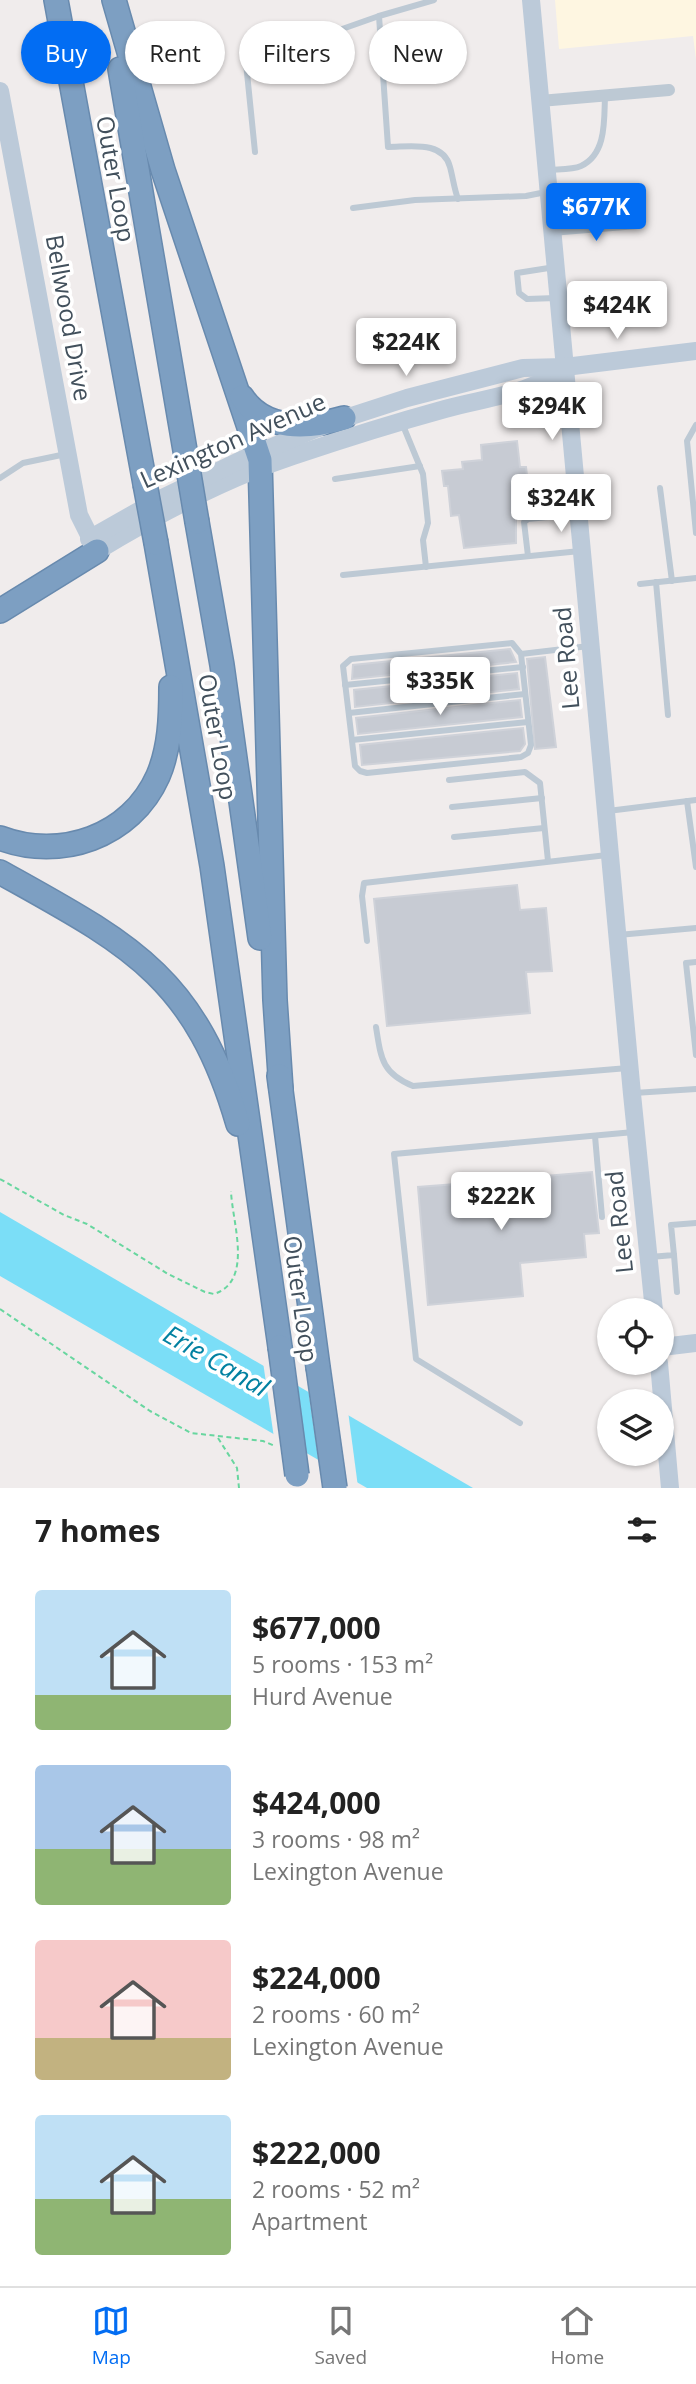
<!DOCTYPE html>
<meta charset="utf-8">
<style>
:root{--surface:#fff;--page:#f6f6f6;--text:#222;--muted:#767676;--line:#e0e0e0;--accent:#026df3}
body{margin:0;font-family:"Open Sans",sans-serif;background:var(--page);color:var(--text);height:100vh;display:flex;flex-direction:column;font-size:26px;white-space:nowrap}
*{box-sizing:border-box;margin:0}
p{font-size:23px;color:var(--muted)}
.icon{flex:none;width:38px;height:38px;fill:none;stroke:currentColor;stroke-width:2;stroke-linecap:round;stroke-linejoin:round}
.map{position:relative;height:1488px;overflow:hidden}
.panel{display:flex;flex-direction:column;background:var(--surface);flex:1}
.panel>*{flex:none}
.top-card{position:absolute;left:21px;top:21px;width:654px;height:63px;display:flex;gap:14px}
.fabs{position:absolute;left:597px;top:1298px;display:grid;gap:14px}
.fabs a{display:grid;place-items:center;width:77px;height:77px;border-radius:50%;background:var(--surface);box-shadow:0 2px 5px #0004;font-size:35px}
.price{position:absolute;translate:-50% -60px;padding:0 16px;border-radius:7px;background:#fff;color:#222;font-size:23px;line-height:46px;filter:drop-shadow(0 2px 4px #0008)}
.price::after{content:'';position:absolute;left:50%;top:42px;width:21px;height:16px;margin-left:-10px;background:inherit;clip-path:polygon(0 0,100% 0,50% 100%)}
.price.selected{background:var(--accent);color:#fff}
ul{padding:0;list-style:none}
li{display:flex;align-items:center;gap:21px;height:175px;padding:0 35px}
li span{display:grid;place-items:center;flex:none;width:196px;height:140px;border-radius:7px;color:#555}
li>.icon{margin-inline-start:auto}
span .icon{width:84px;height:84px;fill:#fffc;stroke-width:1}
li b{font-size:30px}
h2{display:flex;justify-content:space-between;align-items:center;height:84px;padding:0 35px;font-size:30px}
.chip{padding:0 24px;border-radius:32px;background:var(--surface);box-shadow:0 2px 5px #0004;font-size:24px;line-height:63px}
.chip.selected{background:var(--accent);color:#fff}
.menu{display:flex;justify-content:space-around;align-items:center;height:98px;border-top:2px solid var(--line);background:var(--surface);font-size:19px;color:var(--muted)}
.menu a{display:grid;justify-items:center;gap:4px}
.menu .selected{color:var(--accent)}
.map>svg:first-child{display:block}
.commercial{fill:#fef6e1}
.water{fill:#7bdef7}
.pier{fill:#f0ecec}
.building{fill:#c7cbd3;stroke:#cfd2d9;stroke-width:2}
.lines{fill:none;stroke-linecap:round;stroke-linejoin:round}
.highway-casing{stroke:#688aae;stroke-width:26}
.path{stroke:#68d69f;stroke-width:2;stroke-dasharray:5 3.5;stroke-linecap:butt}
.lane{stroke:#bdc9d4;stroke-width:6}
.street{stroke:#bdc9d4;stroke-width:12}
.secondary{stroke:#bccad9;stroke-width:18}
.highway{stroke:#7d9fc2;stroke-width:23}
.highway-bridge-casing{stroke:#688aae;stroke-width:26;stroke-linecap:butt}
.highway-bridge{stroke:#7d9fc2;stroke-width:23}
.labels{text-anchor:middle;stroke-width:7;stroke-linejoin:round;paint-order:stroke}
.street-label{font-size:24px;fill:#42505c;stroke:#fff}
.water-label{font-size:26px;font-style:italic;fill:#0281a1;stroke:#fff}
</style>
<div class="map">
<svg width="696" height="1488" viewBox="0 0 696 1488">
<rect width="100%" height="100%" fill="#f0ecec"/>
<!-- commercial -->
<polygon class="commercial" points="555,0 696,0 696,59 693,36 559,49"/>
<!-- water -->
<polygon class="water" points="0,1212 473,1488 367,1488 0,1276"/>
<!-- pier -->
<g class="pier">
<polygon points="263,1362 296,1381 307,1457 274,1438"/>
<polygon points="308,1388 348,1411 358,1487 319,1464"/>
</g>
<!-- building -->
<g class="building">
<polygon points="517,441 520,467 526,467 531,509 516,510 516,543 464,548 459,515 451,516 448,486 444,486 442,471 463,469 462,462 482,460 481,445"/>
<polygon points="510,649 516,662 352,679 353,665"/>
<polygon points="545,657 556,747 535,749 527,659"/>
<polygon points="517,673 519,689 355,707 354,690"/>
<polygon points="520,700 522,717 358,734 356,718"/>
<polygon points="523,728 525,744 520,751 362,765 360,745"/>
<polygon points="517,885 520,910 546,908 552,971 526,972 530,1013 387,1026 374,899"/>
<polygon points="592,1172 599,1233 584,1234 586,1257 520,1263 523,1296 428,1305 418,1187 469,1183 468,1174 483,1173 484,1181"/>
</g>
<g class="lines">
<!-- highway casing -->
<g class="highway-casing">
<g id="highway">
<polyline points="56,0 145,484"/>
<polyline points="114,0 163,170 260,460 275,1000 281,1089"/>
<polyline points="120,69 187,462"/>
<path d="M242,397C265,432 309,428 344,418"/>
<polyline points="197,522 222,665 260,938"/>
<polyline points="156,543 212,866 280,1347"/>
<polyline points="0,611 97,551"/>
<path d="M0,838C60,861 131,837 158,776C170,748 171,717 171,687"/>
<path d="M0,872C127,943 195,975 238,1124"/>
<polyline points="279,1076 318,1367"/>
</g>
</g>
<!-- path -->
<g class="path">
<path d="M0,1179L64,1215L87,1224L168,1274L205,1292L214,1294C254,1281 232,1222 231,1191"/>
<polyline points="0,1309 150,1411 191,1433 263,1441 275,1446"/>
<polyline points="218,1438 237,1468 239,1488"/>
</g>
<!-- lane -->
<g class="lane">
<path d="M434,0L379,16L388,147C410,147 443,140 450,167C453,178 454,188 458,199"/>
<polyline points="255,152 246,63 379,16"/>
<path d="M548,170C558,169 572,170 581,166C607,154 604,119 605,95"/>
<polyline points="353,208 415,200 526,196 546,192"/>
<polyline points="555,267 517,273 519,293 527,299 556,298"/>
<polyline points="402,423 423,474 428,523 423,540 426,567"/>
<polyline points="696,425 687,441 696,533"/>
<polyline points="0,478 23,463 66,454"/>
<polyline points="335,479 420,466"/>
<polyline points="660,488 672,581"/>
<polyline points="528,556 524,522 528,519 578,514"/>
<polyline points="343,575 580,551"/>
<polyline points="656,582 668,715"/>
<polyline points="640,584 696,578"/>
<polyline points="521,654 512,643 351,659 343,666 355,766 360,771 367,773 521,757 528,753 531,745 521,654 589,646"/>
<polyline points="345,685 523,667"/>
<polyline points="349,713 525,694"/>
<polyline points="352,740 528,722"/>
<polyline points="449,780 525,772 540,783 548,861"/>
<polyline points="687,801 696,867"/>
<polyline points="452,807 542,798"/>
<polyline points="608,811 696,800"/>
<polyline points="454,837 544,828"/>
<polyline points="618,935 696,928"/>
<polyline points="367,941 362,896 364,883 607,855"/>
<polyline points="696,962 686,963 696,1055"/>
<path d="M376,1027C381,1059 382,1073 413,1086L628,1068"/>
<polyline points="634,1093 696,1089"/>
<polyline points="595,1136 602,1217"/>
<polyline points="674,1255 677,1292"/>
<polyline points="650,1257 674,1255 671,1225 696,1223"/>
<polyline points="520,1423 416,1359 394,1154 634,1132"/>
</g>
<!-- street -->
<g class="street">
<polyline points="540,101 669,90"/>
<polyline points="551,230 637,223"/>
</g>
<!-- secondary -->
<g class="secondary">
<polyline points="531,0 632,1094 654,1311"/>
<path d="M0,91L79,515L97,551C158,514 224,479 293,456C343,439 394,423 445,409C483,398 534,394 565,367"/>
<polyline points="89,539 158,500 241,460 330,423 407,398 523,368 565,367 696,351"/>
<polyline points="662,1347 696,1343"/>
<polyline points="659,1363 670,1488"/>
</g>
<!-- highway -->
<use href="#highway" class="highway"/>
<!-- highway-bridge casing -->
<g class="highway-bridge-casing">
<g id="highway-bridge">
<polyline points="187,462 197,522"/>
<polyline points="145,484 156,543"/>
<polyline points="280,1347 297,1475"/>
<polyline points="318,1367 335,1488"/>
</g>
</g>
<!-- highway-bridge -->
<use href="#highway-bridge" class="highway-bridge"/>
</g>
<g class="labels">
<!-- street labels -->
<g class="street-label">
<text transform="translate(115 179) rotate(80)" y="8">Outer Loop</text>
<text transform="translate(68 318) rotate(80)" y="8">Bellwood Drive</text>
<text transform="translate(233 441) rotate(-24)" y="8">Lexington Avenue</text>
<text transform="translate(567 658) rotate(-95)" y="8">Lee Road</text>
<text transform="translate(217 737) rotate(80)" y="8">Outer Loop</text>
<text transform="translate(620 1222) rotate(-96)" y="8">Lee Road</text>
<text transform="translate(300 1299) rotate(82)" y="8">Outer Loop</text>
</g>
<!-- water labels -->
<g class="water-label">
<text transform="translate(216 1361) rotate(30)" y="9">Erie Canal</text>
</g>
</g>
</svg>
<div class="fabs">
<a><svg class="icon" aria-label="locate" viewBox="0 0 24 24"><circle cx="12" cy="12" r="6"/><path d="M12 2v4M12 18v4M2 12h4M18 12h4"/></svg></a>
<a><svg class="icon" aria-label="layers" viewBox="0 0 24 24"><path d="M12 4l9 5-9 5-9-5zM3 14l9 5 9-5"/></svg></a>
</div>
<b class="price selected" style="left:596px;top:243px">$677K</b>
<b class="price" style="left:617px;top:341px">$424K</b>
<b class="price" style="left:406px;top:378px">$224K</b>
<b class="price" style="left:552px;top:442px">$294K</b>
<b class="price" style="left:561px;top:534px">$324K</b>
<b class="price" style="left:440px;top:717px">$335K</b>
<b class="price" style="left:501px;top:1232px">$222K</b>
<div class="top-card">
<a class="chip selected">Buy</a>
<a class="chip">Rent</a>
<a class="chip">Filters</a>
<a class="chip">New</a>
</div>
</div>
<section class="panel">
<h2>7 homes<svg class="icon" aria-label="filters" viewBox="0 0 24 24"><path d="M4 7h16M4 17h16"/><circle cx="9" cy="7" r="2"/><circle cx="15" cy="17" r="2"/></svg></h2>
<ul>
<li><span style="background:linear-gradient(#bfe0f5 75%,#8fb573 0)"><svg class="icon" aria-label="home" viewBox="0 0 24 24"><path d="M3 11l9-7 9 7M6 9v11h12V9"/></svg></span><div><b>$677,000</b><p>5 rooms · 153 m²</p><p>Hurd Avenue</p></div></li>
<li><span style="background:linear-gradient(#a9c7e8 60%,#8fb573 0)"><svg class="icon" aria-label="home" viewBox="0 0 24 24"><path d="M3 11l9-7 9 7M6 9v11h12V9"/></svg></span><div><b>$424,000</b><p>3 rooms · 98 m²</p><p>Lexington Avenue</p></div></li>
<li><span style="background:linear-gradient(#f6c9c9 70%,#c2b280 0)"><svg class="icon" aria-label="home" viewBox="0 0 24 24"><path d="M3 11l9-7 9 7M6 9v11h12V9"/></svg></span><div><b>$224,000</b><p>2 rooms · 60 m²</p><p>Lexington Avenue</p></div></li>
<li><span style="background:linear-gradient(#bfe0f5 60%,#8fb573 0)"><svg class="icon" aria-label="home" viewBox="0 0 24 24"><path d="M3 11l9-7 9 7M6 9v11h12V9"/></svg></span><div><b>$222,000</b><p>2 rooms · 52 m²</p><p>Apartment</p></div></li>
</ul>
</section>
<nav class="menu">
<a class="selected"><svg class="icon" aria-label="map" viewBox="0 0 24 24"><path d="M3 6l6-2 6 2 6-2v14l-6 2-6-2-6 2zM9 4v14M15 6v14"/></svg>Map</a>
<a><svg class="icon" aria-label="saved" viewBox="0 0 24 24"><path d="M7 4h10v16l-5-4-5 4z"/></svg>Saved</a>
<a><svg class="icon" aria-label="home" viewBox="0 0 24 24"><path d="M3 11l9-7 9 7M6 9v11h12V9"/></svg>Home</a>
</nav>
